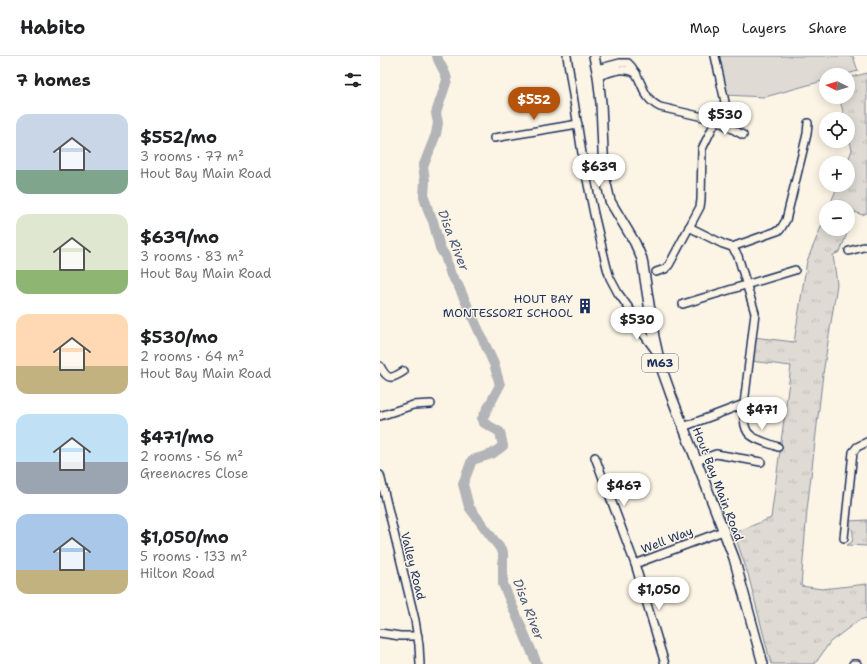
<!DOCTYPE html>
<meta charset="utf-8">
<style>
:root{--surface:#fff;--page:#f2f2f2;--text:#202124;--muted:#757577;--line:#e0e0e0;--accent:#b45309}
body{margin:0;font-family:"Shantell Sans",sans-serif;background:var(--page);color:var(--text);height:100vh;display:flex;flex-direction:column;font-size:15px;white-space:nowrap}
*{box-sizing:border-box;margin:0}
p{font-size:13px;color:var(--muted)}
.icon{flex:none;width:22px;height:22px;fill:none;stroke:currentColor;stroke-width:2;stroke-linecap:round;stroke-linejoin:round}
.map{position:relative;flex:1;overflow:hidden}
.drawer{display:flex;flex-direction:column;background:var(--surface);width:380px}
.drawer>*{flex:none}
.needle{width:26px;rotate:275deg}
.controls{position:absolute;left:439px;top:12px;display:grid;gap:8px}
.controls a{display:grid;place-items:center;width:36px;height:36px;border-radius:50%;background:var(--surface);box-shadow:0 2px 10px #0003;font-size:20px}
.price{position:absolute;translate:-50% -34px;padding:0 9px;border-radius:14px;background:#fff;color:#222;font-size:13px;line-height:26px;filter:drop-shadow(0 1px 2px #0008)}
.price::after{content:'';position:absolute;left:50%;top:24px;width:12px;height:9px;margin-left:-6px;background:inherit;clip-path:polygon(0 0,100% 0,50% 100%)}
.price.on{background:var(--accent);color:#fff}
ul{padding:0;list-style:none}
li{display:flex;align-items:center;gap:12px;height:100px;padding:0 16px}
li span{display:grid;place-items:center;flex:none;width:112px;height:80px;border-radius:12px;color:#555}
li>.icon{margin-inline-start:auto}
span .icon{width:48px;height:48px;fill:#fffc;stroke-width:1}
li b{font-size:17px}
h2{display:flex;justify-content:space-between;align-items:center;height:48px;padding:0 16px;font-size:17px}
header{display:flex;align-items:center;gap:24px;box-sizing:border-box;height:56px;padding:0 20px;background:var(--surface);border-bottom:1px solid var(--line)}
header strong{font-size:19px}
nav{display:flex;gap:22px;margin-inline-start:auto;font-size:14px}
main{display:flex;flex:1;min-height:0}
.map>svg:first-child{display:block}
.grass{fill:url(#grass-tufts);stroke:#7d8599}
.pitch{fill:#dfdbd4;stroke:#7d8599}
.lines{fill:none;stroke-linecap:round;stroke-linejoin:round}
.river{stroke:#b2b4b8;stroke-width:10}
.minor-casing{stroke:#1b2f5e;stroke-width:10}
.major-casing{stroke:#1b2f5e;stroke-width:12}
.minor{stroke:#fcf5e5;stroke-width:7}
.major{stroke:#fcf5e5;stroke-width:9}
.labels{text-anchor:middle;stroke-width:3;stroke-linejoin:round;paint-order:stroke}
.shield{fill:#fcf5e5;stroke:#5e6a86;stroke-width:1}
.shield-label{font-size:11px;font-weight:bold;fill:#1b2f5e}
.poi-label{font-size:12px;fill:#1b2f5e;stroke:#fcf5e5;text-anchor:end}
.street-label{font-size:12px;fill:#1b2f5e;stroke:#fcf5e5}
.water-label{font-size:13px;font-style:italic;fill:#485779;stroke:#fcf5e5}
</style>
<header>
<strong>Habito</strong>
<nav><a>Map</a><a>Layers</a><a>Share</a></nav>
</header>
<main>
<section class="drawer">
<h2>7 homes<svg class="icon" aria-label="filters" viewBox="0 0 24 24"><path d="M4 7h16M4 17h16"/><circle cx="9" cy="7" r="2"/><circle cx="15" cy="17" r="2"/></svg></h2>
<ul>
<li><span style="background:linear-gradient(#c9d6e8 70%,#7fa58c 0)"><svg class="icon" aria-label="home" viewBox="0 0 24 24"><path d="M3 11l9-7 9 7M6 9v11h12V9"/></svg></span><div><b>$552/mo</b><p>3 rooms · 77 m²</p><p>Hout Bay Main Road</p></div></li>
<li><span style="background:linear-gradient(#dfe7d0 70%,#8fb573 0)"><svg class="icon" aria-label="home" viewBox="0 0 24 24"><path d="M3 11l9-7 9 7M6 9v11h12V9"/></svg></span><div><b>$639/mo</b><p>3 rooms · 83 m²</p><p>Hout Bay Main Road</p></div></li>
<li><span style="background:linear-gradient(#ffd9b3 65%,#c2b280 0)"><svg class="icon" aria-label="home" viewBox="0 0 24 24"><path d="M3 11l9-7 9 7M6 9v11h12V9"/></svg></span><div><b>$530/mo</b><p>2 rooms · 64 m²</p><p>Hout Bay Main Road</p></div></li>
<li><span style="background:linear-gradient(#bfe0f5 60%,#9aa5b1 0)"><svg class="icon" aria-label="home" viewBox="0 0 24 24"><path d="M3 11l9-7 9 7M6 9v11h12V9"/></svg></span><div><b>$471/mo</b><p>2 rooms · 56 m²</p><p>Greenacres Close</p></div></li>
<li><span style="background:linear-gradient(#a9c7e8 70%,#c2b280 0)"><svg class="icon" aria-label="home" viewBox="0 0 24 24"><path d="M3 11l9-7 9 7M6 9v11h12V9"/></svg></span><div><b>$1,050/mo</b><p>5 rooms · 133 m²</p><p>Hilton Road</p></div></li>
</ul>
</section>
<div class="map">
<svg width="487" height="608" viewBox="0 0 487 608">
<defs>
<pattern id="grass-tufts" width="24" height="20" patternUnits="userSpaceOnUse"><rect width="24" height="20" fill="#dfdbd4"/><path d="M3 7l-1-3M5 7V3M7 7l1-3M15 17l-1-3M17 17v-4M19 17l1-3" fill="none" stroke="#bfbcb8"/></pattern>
</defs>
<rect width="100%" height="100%" fill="#fcf5e5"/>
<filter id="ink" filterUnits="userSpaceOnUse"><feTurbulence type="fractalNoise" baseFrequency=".025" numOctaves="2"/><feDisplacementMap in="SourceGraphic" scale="8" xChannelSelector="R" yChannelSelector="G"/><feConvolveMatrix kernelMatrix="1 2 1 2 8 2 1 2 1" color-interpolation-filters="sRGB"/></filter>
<g filter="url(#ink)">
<!-- grass -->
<g class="grass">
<polygon points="487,17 487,157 482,159 475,156 460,196 453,199 457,228 443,318 427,454 421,530 442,533 487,528 487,562 479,564 450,586 435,608 391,608 368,518 354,477 391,462 411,310 370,305 373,281 414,286 427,205 446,159 446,173 468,173 468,151 449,151 458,129 468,129 467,107 472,94 468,76 468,63 465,63 459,41 468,41 468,22"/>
<path d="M487,464V490L467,489L472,486C475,474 471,475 469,465Z"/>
</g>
<!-- pitch -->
<polygon class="pitch" points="335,0 473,0 478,15 464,19 446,19 446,24 385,41 344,39"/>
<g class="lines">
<!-- river -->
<path class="river" d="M57,0C59,9 66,15 67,24L56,57L58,67L56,78L43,111L45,124L44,141L49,157L53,165L60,192L65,200L71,219L78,229L114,308L120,329L102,363L104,367L120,376L123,390L112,398L92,404L83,428L89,451L123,496V528L157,608"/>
<!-- minor casing -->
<g class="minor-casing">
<g id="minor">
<polyline points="187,0 203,104 214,158 227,212 230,222 238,237 254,259 270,257"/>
<path d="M217,13L240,7H248C263,20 260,42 280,51L336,64L363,79"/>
<path d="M218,20C231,16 243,10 256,17"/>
<polyline points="114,82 198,68"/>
<polyline points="309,171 343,188 352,191 400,174 406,164 427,78 428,67"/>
<polyline points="469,195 487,190"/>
<polyline points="276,216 285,213 289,209 320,151 321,144 322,93 345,46 335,0"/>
<polyline points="303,248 415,214"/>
<polyline points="254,259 264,279 278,298"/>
<path d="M0,310C8,325 11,323 24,315"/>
<path d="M364,348C362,382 369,380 398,391"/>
<polyline points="0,360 33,349 51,348"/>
<polyline points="303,371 364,348 375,257 358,200 352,191"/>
<polyline points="215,401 255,508 285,608"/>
<polyline points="316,405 336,398 381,406"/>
<polyline points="0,419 35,564 39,589 40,608"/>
<polyline points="464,482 473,396 477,391 487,386"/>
<polyline points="255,508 343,475"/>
<polyline points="0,577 20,580 38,580"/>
<polyline points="473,608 477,608"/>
</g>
</g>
<!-- major casing -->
<g class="major-casing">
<polyline id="major" points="214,0 218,20 221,47 224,119 230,145 255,187 262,203 274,281 280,308 291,339 354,502 383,608"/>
</g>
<!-- minor -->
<use href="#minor" class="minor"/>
<!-- major -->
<use href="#major" class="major"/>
</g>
</g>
<!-- icons -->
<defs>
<g id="building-bare" transform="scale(1.2)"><path d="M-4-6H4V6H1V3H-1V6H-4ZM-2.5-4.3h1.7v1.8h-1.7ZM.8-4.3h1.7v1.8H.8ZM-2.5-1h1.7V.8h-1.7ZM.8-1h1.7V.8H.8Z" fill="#1b2f5e" stroke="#fcf5e5" stroke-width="2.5" paint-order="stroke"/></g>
</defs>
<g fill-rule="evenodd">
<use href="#building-bare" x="205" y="250"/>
</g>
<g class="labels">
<!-- shield labels -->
<rect class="shield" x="262" y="298" width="36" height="18" rx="3"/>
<g class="shield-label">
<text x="280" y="311">M63</text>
</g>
<!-- poi labels -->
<g class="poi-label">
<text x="193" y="247">HOUT BAY<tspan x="193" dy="14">MONTESSORI SCHOOL</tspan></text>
</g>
<!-- street labels -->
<g class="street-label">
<text transform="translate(338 428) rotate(69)" y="4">Hout Bay Main Road</text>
<text transform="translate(287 484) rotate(-21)" y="4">Well Way</text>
<text transform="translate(33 510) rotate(76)" y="4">Valley Road</text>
</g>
<!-- water labels -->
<g class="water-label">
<text transform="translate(74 184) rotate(69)" y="5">Disa River</text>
<text transform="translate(149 553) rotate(69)" y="5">Disa River</text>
</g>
</g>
</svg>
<div class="controls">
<a><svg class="needle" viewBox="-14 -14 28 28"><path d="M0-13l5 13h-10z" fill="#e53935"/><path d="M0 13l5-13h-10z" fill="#757577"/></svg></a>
<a><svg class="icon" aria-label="locate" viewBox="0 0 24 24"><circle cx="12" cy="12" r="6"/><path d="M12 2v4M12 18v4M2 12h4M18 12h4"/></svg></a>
<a>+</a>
<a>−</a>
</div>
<b class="price on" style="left:154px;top:65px">$552</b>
<b class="price" style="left:345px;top:80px">$530</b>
<b class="price" style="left:219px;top:132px">$639</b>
<b class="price" style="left:257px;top:285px">$530</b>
<b class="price" style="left:382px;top:375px">$471</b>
<b class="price" style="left:244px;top:451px">$467</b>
<b class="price" style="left:279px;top:555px">$1,050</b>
</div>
</main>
